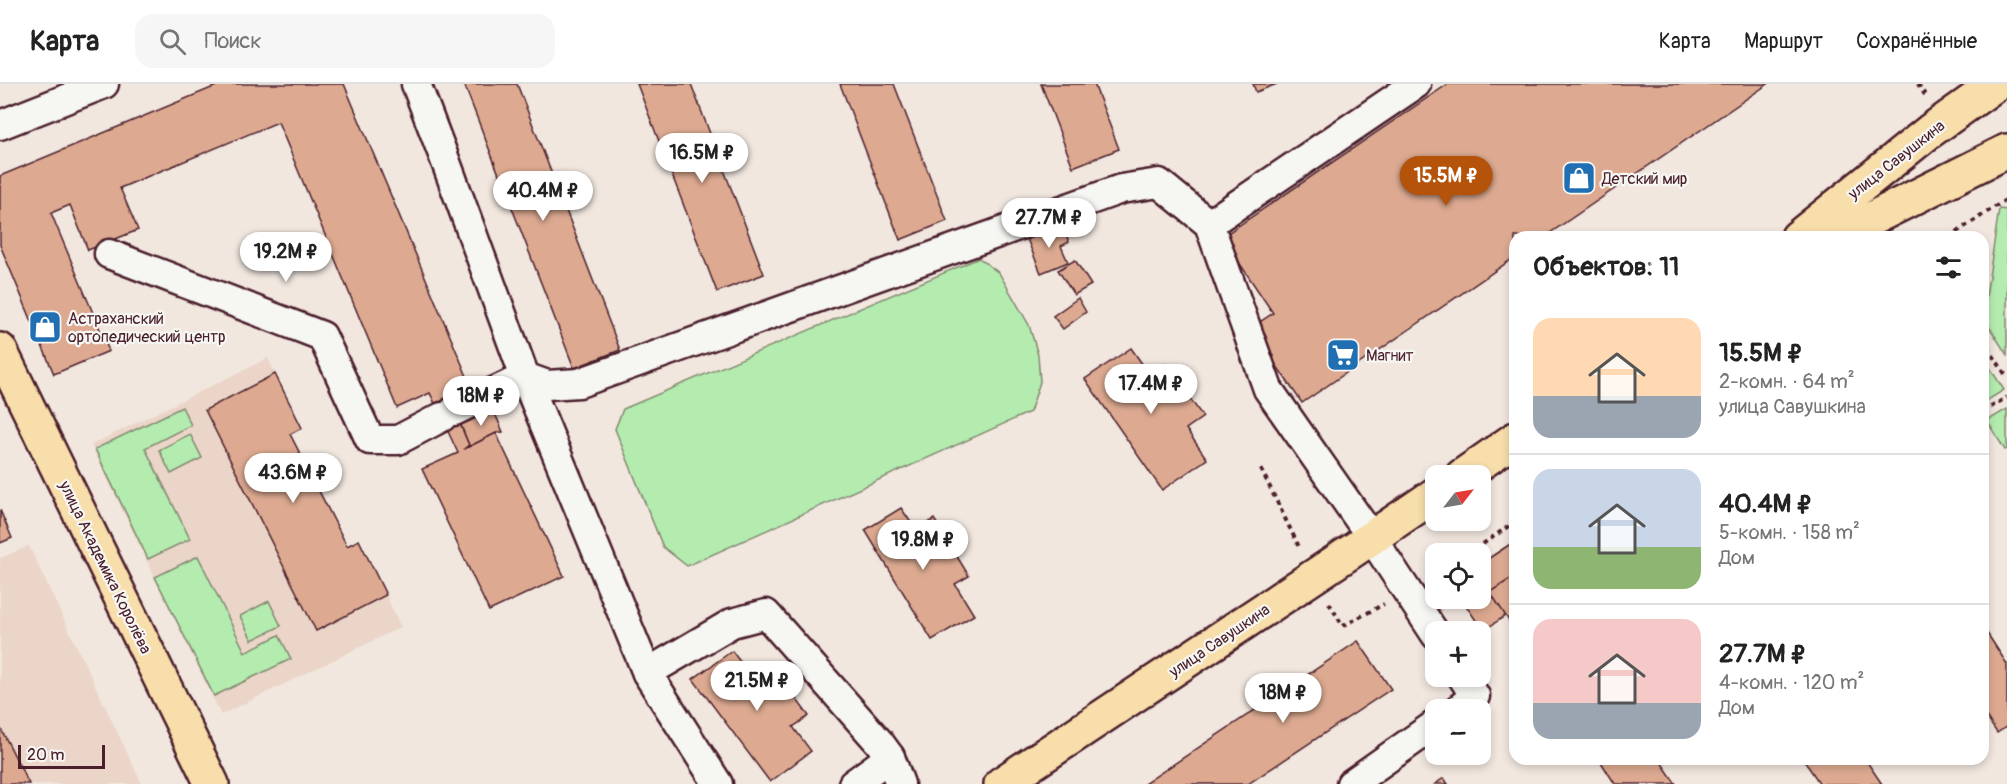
<!DOCTYPE html>
<html lang="ru">
<meta charset="utf-8">
<style>
:root{--surface:#fff;--page:#f6f6f6;--text:#222;--muted:#767676;--line:#e0e0e0;--accent:#b45309}
body{margin:0;font-family:Pangolin,sans-serif;background:var(--page);color:var(--text);height:100vh;display:flex;flex-direction:column;font-size:22px;white-space:nowrap}
*{box-sizing:border-box;margin:0}
p{font-size:20px;color:var(--muted)}
.icon{flex:none;width:33px;height:33px;fill:none;stroke:currentColor;stroke-width:2;stroke-linecap:round;stroke-linejoin:round}
.map{position:relative;flex:1;overflow:hidden}
.details{position:absolute;left:1509px;top:147px;width:480px;height:534px;display:flex;flex-direction:column;background:var(--surface);border-radius:18px;box-shadow:0 3px 9px #0003}
.details>*{flex:none}
.needle{width:39px;rotate:59deg}
.controls{position:absolute;left:1425px;top:381px;display:grid;gap:12px}
.controls a{display:grid;place-items:center;width:66px;height:66px;border-radius:12px;background:var(--surface);box-shadow:0 3px 9px #0003;font-size:30px}
.scale{position:absolute;left:18px;bottom:15px;width:87px;box-sizing:border-box;padding-left:6px;border:3px solid #4a1f2b;border-top:0;font-size:16px;line-height:21px;white-space:nowrap;color:#4a1f2b;-webkit-text-stroke:4px #f6f6f2;paint-order:stroke}
.price{position:absolute;translate:-50% -51px;padding:0 14px;border-radius:21px;background:#fff;color:#222;font-size:20px;line-height:39px;filter:drop-shadow(0 2px 3px #0008)}
.price::after{content:'';position:absolute;left:50%;top:36px;width:18px;height:14px;margin-left:-9px;background:inherit;clip-path:polygon(0 0,100% 0,50% 100%)}
.price.selected{background:var(--accent);color:#fff}
ul{padding:0;list-style:none}
li{display:flex;align-items:center;gap:18px;height:150px;padding:0 24px}
li+li{border-top:2px solid var(--line)}
li span{display:grid;place-items:center;flex:none;width:168px;height:120px;border-radius:18px;color:#555}
li>.icon{margin-inline-start:auto}
span .icon{width:72px;height:72px;fill:#fffc;stroke-width:1}
li b{font-size:26px}
h2{display:flex;justify-content:space-between;align-items:center;height:72px;padding:0 24px;font-size:26px}
header{display:flex;align-items:center;gap:36px;box-sizing:border-box;height:84px;padding:0 30px;background:var(--surface);border-bottom:2px solid var(--line)}
header strong{font-size:28px}
nav{display:flex;gap:33px;margin-inline-start:auto;font-size:21px}
.search{width:420px;height:54px;background:var(--page);display:flex;align-items:center;gap:15px;box-sizing:border-box;padding:0 21px;border-radius:18px;color:var(--muted);font-size:22px}
.map>svg:first-child{display:block}
.built{fill:#ebd5c8}
.green{fill:#b4ecaf;stroke:#7f866d;stroke-width:1.5}
.building{fill:#ddaa91;stroke:#4a1f2b;stroke-width:1.5}
.lines{fill:none;stroke-linecap:round;stroke-linejoin:round}
.minor-casing{stroke:#4a1f2b;stroke-width:33}
.major-casing{stroke:#4a1f2b;stroke-width:38}
.path{stroke:#4a1f2b;stroke-width:4;stroke-dasharray:4.5 4.5;stroke-linecap:butt}
.minor{stroke:#f6f6f2;stroke-width:28}
.major{stroke:#f8deab;stroke-width:33}
.labels{text-anchor:middle;stroke-width:4.5;stroke-linejoin:round;paint-order:stroke}
.street-label{font-size:16px;fill:#4a1f2b;stroke:#f6f6f2}
.poi-label{font-size:16px;fill:#4a1f2b;stroke:#f6f6f2;text-anchor:start}
</style>
<header>
<strong>Карта</strong>
<div class="search"><svg class="icon" aria-label="search" viewBox="0 0 24 24"><circle cx="10" cy="10" r="6"/><path d="M15 15l6 6"/></svg>Поиск</div>
<nav><a>Карта</a><a>Маршрут</a><a>Сохранённые</a></nav>
</header>
<div class="map">
<svg width="2007" height="700" viewBox="0 0 2007 700">
<rect width="100%" height="100%" fill="#f1e7df"/>
<filter id="ink" filterUnits="userSpaceOnUse"><feTurbulence type="fractalNoise" baseFrequency=".0167" numOctaves="2"/><feDisplacementMap in="SourceGraphic" scale="12" xChannelSelector="R" yChannelSelector="G"/><feConvolveMatrix kernelMatrix="1 2 1 2 8 2 1 2 1" color-interpolation-filters="sRGB"/></filter>
<g filter="url(#ink)">
<!-- built -->
<g class="built">
<polygon points="268,274 302,344 290,351 347,462 359,456 401,543 221,631 91,361"/>
<polygon points="29,462 142,700 0,700 0,474"/>
</g>
<!-- green -->
<g class="green">
<polygon points="1999,125 2007,126 2007,271 1983,233"/>
<polygon points="979,174 999,189 1029,241 1038,271 1040,298 1030,328 687,482 663,463 615,345 623,325"/>
<polygon points="1983,273 2004,306 1983,319"/>
<polygon points="182,323 191,341 145,364 190,455 148,475 95,365"/>
<polygon points="2007,325 2007,365 2005,366 1987,337"/>
<polygon points="190,350 202,374 171,390 159,366"/>
<polygon points="198,472 245,568 279,551 291,575 214,612 155,493"/>
<polygon points="269,517 281,542 252,556 240,532"/>
</g>
<!-- building -->
<g class="building">
<polygon points="221,0 344,0 469,297 450,305 447,309 469,361 464,365 496,349 564,492 489,527 422,385 458,369 430,309 397,324 278,38 120,104 138,146 88,166 70,121 51,129 109,267 54,290 0,161 0,92"/>
<polygon points="464,0 517,0 620,266 574,284"/>
<polygon points="637,0 691,0 764,190 717,208"/>
<polygon points="840,0 894,0 947,137 900,156"/>
<polygon points="1041,0 1094,0 1119,65 1073,83"/>
<polygon points="1253,0 1277,0 1256,8"/>
<polygon points="1448,0 1768,0 1544,153 1515,153 1515,173 1302,319 1251,244 1273,229 1222,153"/>
<polygon points="1062,141 1069,158 1061,162 1068,178 1041,189 1027,155"/>
<polygon points="1075,176 1091,201 1074,211 1058,186"/>
<polygon points="1078,214 1086,228 1063,245 1053,232"/>
<polygon points="1131,264 1150,291 1166,280 1203,333 1186,345 1207,375 1162,406 1085,295"/>
<polygon points="275,290 302,344 290,350 347,462 359,456 386,511 316,547 205,326"/>
<polygon points="493,325 503,348 496,349 464,365 469,361 460,339"/>
<polygon points="901,424 916,446 934,435 969,492 955,500 974,531 932,556 865,446"/>
<polygon points="0,426 12,454 0,459"/>
<polygon points="1515,457 1515,525 1483,547 1461,514 1480,514 1480,480"/>
<polygon points="1515,492 1515,546 1490,508"/>
<polygon points="1983,543 2007,580 2007,642 1997,649 1983,628"/>
<polygon points="1358,557 1391,605 1248,700 1144,700"/>
<polygon points="732,567 750,591 769,578 809,632 793,643 811,667 770,698 693,595"/>
<polygon points="0,643 29,700 0,700"/>
<polygon points="1599,675 1659,675 1676,700 1615,700"/>
<polygon points="1803,675 1865,675 1882,700 1820,700"/>
<polygon points="1444,694 1448,700 1435,700"/>
</g>
<g class="lines">
<!-- minor casing -->
<g class="minor-casing">
<g id="minor">
<polyline points="416,0 447,81 525,293 647,589 718,700"/>
<polyline points="0,41 104,0"/>
<polyline points="1209,140 1416,0"/>
<polyline points="109,170 322,252 370,356 398,356 442,333"/>
<polyline points="454,327 525,293 547,301 579,299 1121,105 1159,99 1209,140 1268,305 1372,454 1436,551"/>
<polyline points="647,589 732,539 766,530 879,658 890,673 900,700"/>
<polyline points="1457,626 1475,612 1462,592"/>
<polyline points="853,700 890,673"/>
<polyline points="1351,700 1436,640"/>
</g>
</g>
<!-- major casing -->
<g class="major-casing">
<g id="major">
<polyline points="1798,153 1930,47 1996,0"/>
<polyline points="1835,153 2007,67"/>
<polyline points="0,266 212,700"/>
<polyline points="1462,392 1515,355"/>
<polyline points="1001,700 1352,467 1436,410"/>
</g>
</g>
<!-- path -->
<g class="path">
<polyline points="1918,0 1925,11"/>
<polyline points="1949,153 2007,115"/>
<polyline points="1983,256 2007,293"/>
<polyline points="1983,328 2007,313"/>
<polyline points="1261,385 1300,465"/>
<polyline points="1468,470 1515,438"/>
<polyline points="1329,519 1343,542 1384,520"/>
</g>
<!-- minor -->
<use href="#minor" class="minor"/>
<!-- major -->
<use href="#major" class="major"/>
</g>
</g>
<!-- icons -->
<defs>
<g id="shop-square" transform="scale(1.725)"><rect x="-9" y="-9" width="18" height="18" rx="4" fill="#1f6fb2" stroke="#f6f6f2"/><path d="M-5-2.5h2.3a2.7 3.5 0 0 1 5.4 0H5L5.5 6h-11ZM-1.5-2.5h3a1.5 2.3 0 0 0-3 0Z" fill="#fff"/></g>
<g id="supermarket-square" transform="scale(1.725)"><rect x="-9" y="-9" width="18" height="18" rx="4" fill="#1f6fb2" stroke="#f6f6f2"/><path d="M-6-5.5h2.5l.6 2H6L4.5 2H-2.5L-4.4-4H-6ZM-1.5 3.2a1.3 1.3 0 1 0 .1 0ZM3 3.2a1.3 1.3 0 1 0 .1 0Z" fill="#fff"/></g>
</defs>
<g fill-rule="evenodd">
<use href="#shop-square" x="1579" y="94"/>
<use href="#shop-square" x="45" y="243"/>
<use href="#supermarket-square" x="1343" y="271"/>
</g>
<g class="labels">
<!-- street labels -->
<g class="street-label">
<text transform="translate(1896 75) rotate(-38)" y="6">улица Савушкина</text>
<text transform="translate(106 483) rotate(64)" y="6">улица Академика Королёва</text>
<text transform="translate(1219 556) rotate(-34)" y="6">улица Савушкина</text>
</g>
<!-- poi labels -->
<g class="poi-label">
<text x="1602" y="100">Детский мир</text>
<text x="68" y="240">Астраханский<tspan x="68" dy="18">ортопедический центр</tspan></text>
<text x="1366" y="277">Магнит</text>
</g>
</g>
</svg>
<div class="controls">
<a><svg class="needle" viewBox="-14 -14 28 28"><path d="M0-13l5 13h-10z" fill="#e53935"/><path d="M0 13l5-13h-10z" fill="#767676"/></svg></a>
<a><svg class="icon" aria-label="locate" viewBox="0 0 24 24"><circle cx="12" cy="12" r="6"/><path d="M12 2v4M12 18v4M2 12h4M18 12h4"/></svg></a>
<a>+</a>
<a>−</a>
</div>
<div class="scale">20 m</div>
<b class="price" style="left:702px;top:100px">16.5M ₽</b>
<b class="price selected" style="left:1446px;top:123px">15.5M ₽</b>
<b class="price" style="left:543px;top:138px">40.4M ₽</b>
<b class="price" style="left:1049px;top:165px">27.7M ₽</b>
<b class="price" style="left:286px;top:199px">19.2M ₽</b>
<b class="price" style="left:1151px;top:331px">17.4M ₽</b>
<b class="price" style="left:481px;top:343px">18M ₽</b>
<b class="price" style="left:293px;top:420px">43.6M ₽</b>
<b class="price" style="left:923px;top:487px">19.8M ₽</b>
<b class="price" style="left:757px;top:628px">21.5M ₽</b>
<b class="price" style="left:1283px;top:640px">18M ₽</b>
<section class="details">
<h2>Объектов: 11<svg class="icon" aria-label="filters" viewBox="0 0 24 24"><path d="M4 7h16M4 17h16"/><circle cx="9" cy="7" r="2"/><circle cx="15" cy="17" r="2"/></svg></h2>
<ul>
<li><span style="background:linear-gradient(#ffd9b3 65%,#9aa5b1 0)"><svg class="icon" aria-label="home" viewBox="0 0 24 24"><path d="M3 11l9-7 9 7M6 9v11h12V9"/></svg></span><div><b>15.5M ₽</b><p>2-комн. · 64 m²</p><p>улица Савушкина</p></div></li>
<li><span style="background:linear-gradient(#c9d6e8 65%,#8fb573 0)"><svg class="icon" aria-label="home" viewBox="0 0 24 24"><path d="M3 11l9-7 9 7M6 9v11h12V9"/></svg></span><div><b>40.4M ₽</b><p>5-комн. · 158 m²</p><p>Дом</p></div></li>
<li><span style="background:linear-gradient(#f6c9c9 70%,#9aa5b1 0)"><svg class="icon" aria-label="home" viewBox="0 0 24 24"><path d="M3 11l9-7 9 7M6 9v11h12V9"/></svg></span><div><b>27.7M ₽</b><p>4-комн. · 120 m²</p><p>Дом</p></div></li>
</ul>
</section>
</div>
